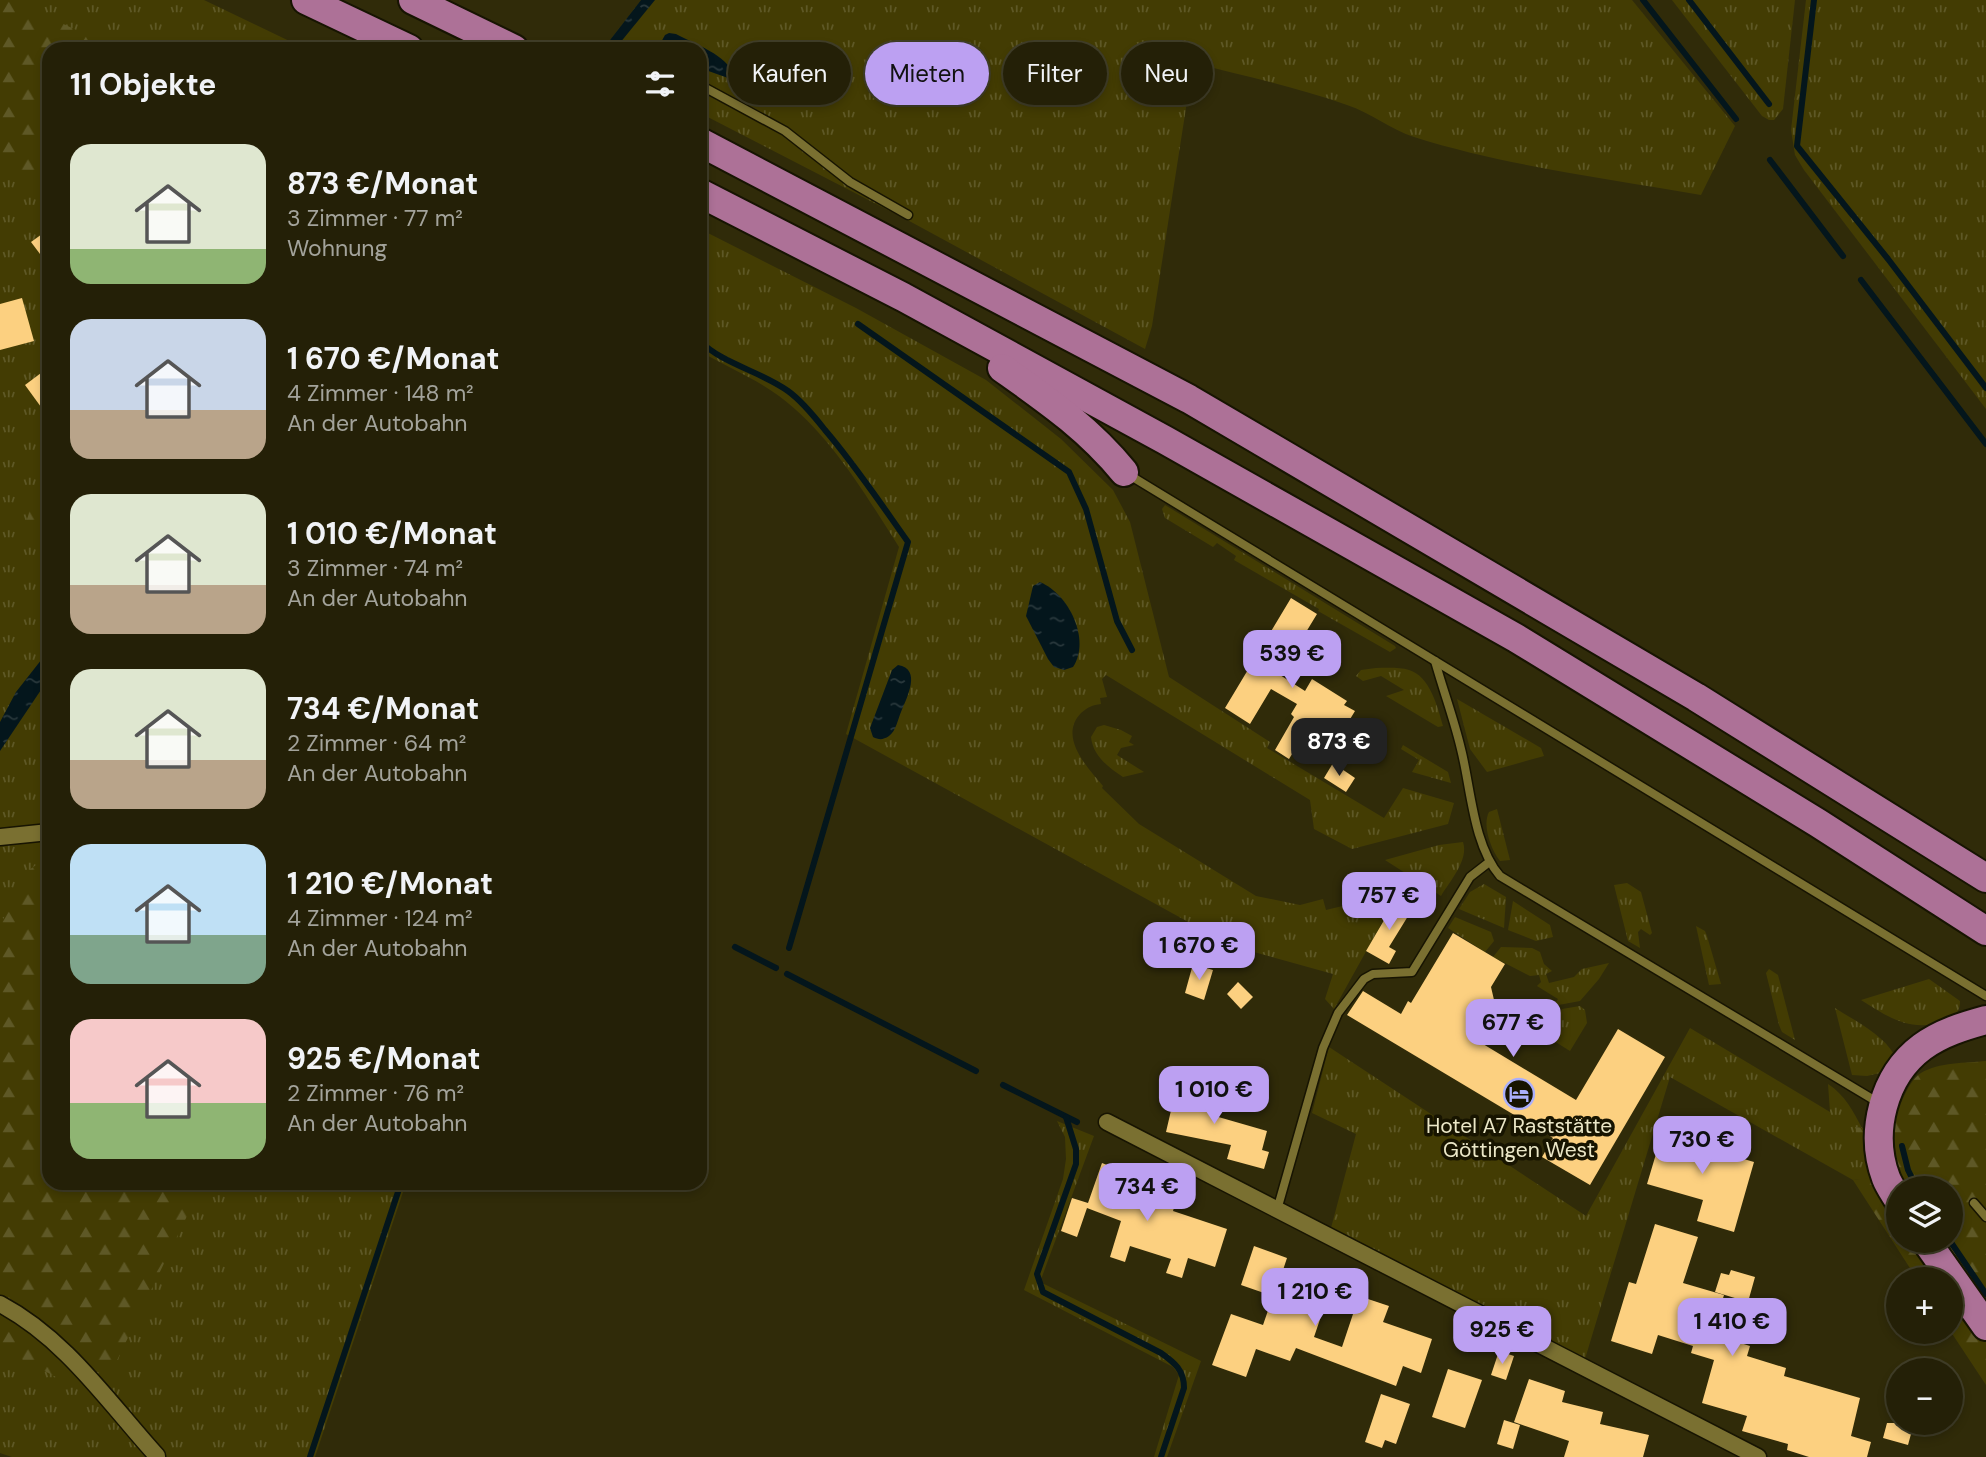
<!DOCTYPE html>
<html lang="de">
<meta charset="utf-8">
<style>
:root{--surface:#242007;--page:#2c2811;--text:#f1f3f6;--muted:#a3a39b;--line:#413e28;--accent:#bca0f2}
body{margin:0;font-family:"DM Sans",sans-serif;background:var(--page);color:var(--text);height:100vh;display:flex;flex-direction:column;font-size:26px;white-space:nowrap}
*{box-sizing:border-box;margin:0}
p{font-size:23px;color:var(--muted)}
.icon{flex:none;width:38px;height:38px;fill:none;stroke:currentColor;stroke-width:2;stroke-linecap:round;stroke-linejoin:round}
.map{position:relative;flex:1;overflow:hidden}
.panel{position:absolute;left:42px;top:42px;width:665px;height:1148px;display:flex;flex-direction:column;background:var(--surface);border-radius:21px;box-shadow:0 4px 10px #0003,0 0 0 2px var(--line)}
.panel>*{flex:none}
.top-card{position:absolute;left:728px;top:42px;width:665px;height:63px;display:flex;gap:14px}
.buttons{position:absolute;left:1886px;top:1176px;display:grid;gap:14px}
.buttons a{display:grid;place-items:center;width:77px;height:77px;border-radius:50%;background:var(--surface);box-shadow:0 4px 10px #0003,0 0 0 2px var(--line);font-size:35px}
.price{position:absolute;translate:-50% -60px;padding:0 16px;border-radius:14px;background:var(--accent);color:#111;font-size:23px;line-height:46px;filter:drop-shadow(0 2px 4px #0008)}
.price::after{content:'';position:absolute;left:50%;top:42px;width:21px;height:16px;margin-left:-10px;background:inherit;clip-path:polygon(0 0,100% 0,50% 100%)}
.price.selected{background:#222;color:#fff}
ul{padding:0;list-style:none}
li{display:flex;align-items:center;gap:21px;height:175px;padding:0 28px}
li span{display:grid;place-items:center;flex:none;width:196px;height:140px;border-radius:21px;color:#555}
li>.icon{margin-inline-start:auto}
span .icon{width:84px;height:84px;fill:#fffc;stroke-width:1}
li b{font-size:30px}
h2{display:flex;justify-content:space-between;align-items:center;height:84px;padding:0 28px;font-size:30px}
.chip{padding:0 24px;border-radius:32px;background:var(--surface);box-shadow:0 4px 10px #0003,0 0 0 2px var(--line);font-size:24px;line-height:63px}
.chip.selected{background:var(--accent);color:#111}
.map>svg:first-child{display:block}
.grass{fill:url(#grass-tufts)}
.forest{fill:url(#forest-firs);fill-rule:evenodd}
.water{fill:url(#water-ripples)}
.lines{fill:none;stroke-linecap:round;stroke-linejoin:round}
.stream{stroke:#04161c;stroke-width:6}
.building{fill:#fcd080}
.lane-casing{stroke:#171402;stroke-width:11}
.street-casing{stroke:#171402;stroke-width:19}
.highway-casing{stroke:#171402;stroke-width:32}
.lane{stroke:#7a7031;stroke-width:8}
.street{stroke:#7a7031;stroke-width:16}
.highway{stroke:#ad7197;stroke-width:28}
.labels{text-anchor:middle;stroke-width:7;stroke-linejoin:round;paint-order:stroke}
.poi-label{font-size:21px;fill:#ebe7c7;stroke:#171400}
</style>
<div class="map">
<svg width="1986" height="1457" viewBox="0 0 1986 1457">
<defs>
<pattern id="grass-tufts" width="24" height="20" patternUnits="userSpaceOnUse" patternTransform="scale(1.75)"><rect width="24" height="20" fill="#433c03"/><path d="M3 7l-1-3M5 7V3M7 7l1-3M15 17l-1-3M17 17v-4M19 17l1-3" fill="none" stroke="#5e5826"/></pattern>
<pattern id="forest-firs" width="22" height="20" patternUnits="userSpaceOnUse" patternTransform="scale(1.75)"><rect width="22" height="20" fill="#433c03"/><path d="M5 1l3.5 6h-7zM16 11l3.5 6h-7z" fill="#5e5826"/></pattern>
<pattern id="water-ripples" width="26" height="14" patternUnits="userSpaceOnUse" patternTransform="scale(1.75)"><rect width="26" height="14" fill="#04161c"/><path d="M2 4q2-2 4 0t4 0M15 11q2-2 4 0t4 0" fill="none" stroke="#29383c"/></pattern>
</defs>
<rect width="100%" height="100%" fill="#302b09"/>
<!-- grass -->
<g class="grass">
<polygon points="0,0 204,0 306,49 49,49 49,1183 406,1183 315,1457 12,1457 0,1453"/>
<path d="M641,0H1632L1735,126L1701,195C1605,178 1506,166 1414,137C1390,129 1371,113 1347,105C1297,87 1245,76 1193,63L1152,326L1145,349L913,223L700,113V49H603Z"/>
<polygon points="1672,0 1795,0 1783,109 1774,120 1769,120 1762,116"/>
<polygon points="1806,0 1986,0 1986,409 1804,170 1795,155 1791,130"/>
<path d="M700,229L856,308L986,380L1061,439L1113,490L1130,522L1169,677L1270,742L1267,748L1384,818L1403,788L1454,803L1448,824L1352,849L1314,829L1310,800L1106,675L1102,679L1107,697L1100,698L1101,704C1092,705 1088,707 1081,713C1058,737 1087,767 1103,786L1102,788L1139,824L1256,896L1300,905L1323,899L1326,910L1359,902L1357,891L1388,882L1390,888L1385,897L1393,903L1334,1009L1325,999L1333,974L1232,946L846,734L899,547C865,494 831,435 779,396C755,378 726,367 700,351Z"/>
<polygon points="1165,505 1395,646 1396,648 1390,652 1318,611 1319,609 1234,560 1236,556 1217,543 1213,547 1165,518 1162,509"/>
<path d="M1376,668C1386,668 1399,667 1409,670C1430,676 1438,708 1443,726L1438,727L1386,696L1404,690L1381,676L1363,681L1356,676L1361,670Z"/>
<polygon points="1457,699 1541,748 1544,756 1487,772 1470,749"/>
<path d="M1104,725L1121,730L1132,736L1129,742L1134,745L1121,748L1117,755L1144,772L1123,777C1108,767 1093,756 1091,737L1097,727Z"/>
<polygon points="1403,745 1448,772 1451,783 1412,772 1419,760 1401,749"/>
<path d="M1497,809L1510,860L1500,861C1491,850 1482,825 1489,812Z"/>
<path d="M1463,842C1469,860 1450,881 1441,896L1385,860L1439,845Z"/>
<polygon points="1627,883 1641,892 1652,933 1650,935 1641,929 1638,932 1640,948 1628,941 1614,885"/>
<polygon points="1484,884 1506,897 1504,928 1459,909 1470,892"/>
<polygon points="1513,901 1550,925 1553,937 1536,941 1508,930"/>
<polygon points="1455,917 1491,932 1494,941 1485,952 1448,928"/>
<polygon points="1696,926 1705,931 1707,936 1721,984 1709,985"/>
<polygon points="1501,947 1532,948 1540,952 1544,964 1552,971 1546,974 1549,983 1574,977 1582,969 1609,963 1599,979 1580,1001 1553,1006 1558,999 1537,986 1541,982 1539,975 1530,976 1493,957"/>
<polygon points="1769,969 1778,975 1795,1040 1782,1032 1779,1025 1766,973"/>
<path d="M1929,979L1960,1001C1960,1013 1954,1017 1944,1021C1911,1033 1888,1017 1861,1000Z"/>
<polygon points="1580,1006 1585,1010 1587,1023 1570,1051 1546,1036 1562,1009"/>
<path d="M1835,1008C1855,1021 1883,1034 1895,1056L1884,1072L1867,1076L1852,1075Z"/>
<path d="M1690,1028L1830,1112L1828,1084C1845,1095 1853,1111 1862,1128L1856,1127L1875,1178L1853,1180L1670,1077L1585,1359L1331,1228L1356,1134L1312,1113L1329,1047L1586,1216Z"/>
<polygon points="1057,1121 1094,1136 1040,1282 1201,1361 1167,1457 1154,1457 1179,1375 1173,1367 1024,1290 1063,1179 1066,1159 1065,1137"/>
</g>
<!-- forest -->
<g class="forest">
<polygon points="0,0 13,0 116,49 49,49 49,182 0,166"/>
<polygon points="49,484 49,543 22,533 36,494"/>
<polygon points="49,856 49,1183 203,1183 106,1383 96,1368 72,1367 58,1378 0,1348 0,925 29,870"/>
<path d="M1986,1061V1385L1951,1332V1279H1917L1853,1180L1875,1177L1855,1127L1893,1131C1896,1115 1907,1081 1921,1073C1939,1062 1966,1063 1986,1061ZM1899,1188H1951V1241H1899Z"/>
</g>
<!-- water -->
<g class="water">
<polygon points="641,0 655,0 615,49 603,49"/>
<path d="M669,33L676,34C696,45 726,54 735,76L728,78L700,68V49H663L660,44L665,35Z"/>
<path d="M1040,582C1069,594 1091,640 1073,667L1064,670L1054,667L1048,659L1026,616L1033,586Z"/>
<polygon points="49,650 49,678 0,751 0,722 16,692"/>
<path d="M898,665C922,669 907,697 901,712C898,719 896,731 889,736C883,740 879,740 873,737L870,728L892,670Z"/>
</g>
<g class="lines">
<!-- stream -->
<g class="stream">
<polyline points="1643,0 1736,119"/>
<polyline points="1689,0 1769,104"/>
<polyline points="1814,0 1797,146 1888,259 1986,388"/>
<polyline points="1770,160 1843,256"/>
<polyline points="1861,280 1986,444"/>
<polyline points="858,324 1069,472 1086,509 1117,621 1132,650"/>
<path d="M700,341C721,363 762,372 788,391C802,401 814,416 825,430C855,465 881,504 908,542L789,948"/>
<polyline points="700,929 705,931"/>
<polyline points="735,947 776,968"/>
<polyline points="787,974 976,1071"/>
<polyline points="1003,1085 1077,1122"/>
<path d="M1066,1117L1076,1149V1164L1037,1274L1043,1292L1161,1353C1175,1363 1184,1370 1184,1388L1161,1457"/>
<polyline points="1902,1146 1908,1170 1917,1188"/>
<polyline points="1950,1241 1986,1294"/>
<polyline points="310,1457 401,1183"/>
</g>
</g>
<!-- building -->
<g class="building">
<polygon points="49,229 49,266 31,242"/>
<polygon points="22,298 34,341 0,350 0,304"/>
<polygon points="49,367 49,418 25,385"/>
<polygon points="1291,598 1317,614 1280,675 1305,691 1312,679 1347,701 1344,705 1355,711 1324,762 1297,746 1289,759 1275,750 1294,717 1291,714 1297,704 1271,689 1250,724 1225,708"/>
<polygon points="1333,763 1355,778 1346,792 1324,778"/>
<polygon points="1397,898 1413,908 1389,947 1396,951 1389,964 1366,951"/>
<polygon points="1453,933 1505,964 1491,987 1498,1017 1511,1012 1522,1019 1516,1029 1483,1044 1576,1100 1618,1029 1665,1057 1590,1185 1542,1157 1553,1138 1347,1015 1363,991 1401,1014 1408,1001 1411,1003"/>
<polygon points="1193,964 1213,970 1204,1000 1185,993"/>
<polygon points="1238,982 1253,997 1241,1009 1227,994"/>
<polygon points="1179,1076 1198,1080 1195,1094 1211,1097 1208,1114 1267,1131 1262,1150 1269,1152 1264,1169 1227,1159 1231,1145 1166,1132"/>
<polygon points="1665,1124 1706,1136 1703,1147 1754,1162 1734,1232 1697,1221 1703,1200 1647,1184"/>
<polygon points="1102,1163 1130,1174 1127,1182 1177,1198 1173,1211 1227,1229 1215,1267 1188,1258 1182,1278 1166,1273 1171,1259 1130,1246 1125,1262 1110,1257 1121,1221 1087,1208 1077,1237 1061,1231 1072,1198 1088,1203"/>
<polygon points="1655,1224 1698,1237 1683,1283 1724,1295 1712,1334 1750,1346 1747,1356 1786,1368 1784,1376 1860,1398 1851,1436 1871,1442 1867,1457 1809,1457 1787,1450 1788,1444 1742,1431 1747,1416 1702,1403 1714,1360 1691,1353 1693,1346 1658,1335 1652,1354 1611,1341 1629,1282 1636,1284"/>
<polygon points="1254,1246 1287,1258 1283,1270 1331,1287 1314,1337 1342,1347 1359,1296 1389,1306 1383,1322 1432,1339 1421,1373 1403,1366 1396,1386 1296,1348 1290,1361 1256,1349 1246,1377 1212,1365 1231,1314 1263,1325 1273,1296 1241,1285"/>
<polygon points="1731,1270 1755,1277 1748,1302 1715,1292 1721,1273 1729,1275"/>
<polygon points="1499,1351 1514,1356 1506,1380 1491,1375"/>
<polygon points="1448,1369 1482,1380 1465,1428 1432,1417"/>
<polygon points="1529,1379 1565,1391 1562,1402 1603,1412 1600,1424 1649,1435 1643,1457 1564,1457 1569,1441 1514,1422"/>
<polygon points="1381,1394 1410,1404 1396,1444 1385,1440 1382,1448 1365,1442"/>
<polygon points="1504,1420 1520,1425 1513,1449 1497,1444"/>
<polygon points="1887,1423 1914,1423 1908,1445 1883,1438"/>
</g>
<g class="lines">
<!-- lane casing -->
<g class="lane-casing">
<g id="lane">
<polyline points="626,46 632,49"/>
<polyline points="700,85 785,131 850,182 908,215"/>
<polyline points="1126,473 1986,996"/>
<path d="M1435,661C1443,690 1454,719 1461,749C1471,788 1473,845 1500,876L1879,1103"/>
<polyline points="1974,1203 1986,1217"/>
<polyline points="1277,1210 1323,1048 1338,1013 1364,979 1373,974 1412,972 1470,877 1488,863"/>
</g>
</g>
<!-- street casing -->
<g class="street-casing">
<g id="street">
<polyline points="0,837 49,832"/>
<polyline points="1107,1122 1758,1457"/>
<path d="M0,1304C66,1339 108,1402 157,1456"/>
</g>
</g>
<!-- highway casing -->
<g class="highway-casing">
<g id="highway">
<polyline points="306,0 409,49"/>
<polyline points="413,0 514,49"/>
<polyline points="700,142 1189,399 1696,697 1986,878"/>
<polyline points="700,193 903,297 1165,440 1516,638 1818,823 1986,931"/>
<path d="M1002,368C1047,400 1088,428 1124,472"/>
<path d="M1899,1201C1895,1194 1889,1186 1886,1178C1869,1133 1883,1076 1922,1047C1941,1033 1964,1026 1986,1020"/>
<polyline points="1926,1241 1986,1326"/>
</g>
</g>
<!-- lane -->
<use href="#lane" class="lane"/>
<!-- street -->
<use href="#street" class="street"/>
<!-- highway -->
<use href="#highway" class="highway"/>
</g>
<!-- icons -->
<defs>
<g id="hotel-ring" transform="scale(1.575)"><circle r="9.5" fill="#171400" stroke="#abaffb" stroke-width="1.5"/><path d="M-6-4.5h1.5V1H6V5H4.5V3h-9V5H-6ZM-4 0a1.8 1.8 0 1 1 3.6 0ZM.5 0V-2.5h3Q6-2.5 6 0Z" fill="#abaffb"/></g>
</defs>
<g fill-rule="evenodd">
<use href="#hotel-ring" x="1519" y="1094"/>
</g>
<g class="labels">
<!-- poi labels -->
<g class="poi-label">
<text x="1519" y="1133">Hotel A7 Raststätte<tspan x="1519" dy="24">Göttingen West</tspan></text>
</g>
</g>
</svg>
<div class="buttons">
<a><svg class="icon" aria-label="layers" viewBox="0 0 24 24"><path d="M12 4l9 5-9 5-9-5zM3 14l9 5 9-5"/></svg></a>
<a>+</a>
<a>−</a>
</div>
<b class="price" style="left:1292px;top:690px">539 €</b>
<b class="price selected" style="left:1339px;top:778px">873 €</b>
<b class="price" style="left:1389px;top:932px">757 €</b>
<b class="price" style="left:1199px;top:982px">1 670 €</b>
<b class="price" style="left:1513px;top:1059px">677 €</b>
<b class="price" style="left:1214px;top:1126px">1 010 €</b>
<b class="price" style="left:1702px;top:1176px">730 €</b>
<b class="price" style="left:1147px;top:1223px">734 €</b>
<b class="price" style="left:1315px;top:1328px">1 210 €</b>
<b class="price" style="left:1732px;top:1358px">1 410 €</b>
<b class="price" style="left:1502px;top:1366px">925 €</b>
<div class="top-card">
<a class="chip">Kaufen</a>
<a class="chip selected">Mieten</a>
<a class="chip">Filter</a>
<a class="chip">Neu</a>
</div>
<section class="panel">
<h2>11 Objekte<svg class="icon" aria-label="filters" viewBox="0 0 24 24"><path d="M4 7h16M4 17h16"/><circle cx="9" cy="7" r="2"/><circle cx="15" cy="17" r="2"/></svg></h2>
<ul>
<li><span style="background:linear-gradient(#dfe7d0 75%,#8fb573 0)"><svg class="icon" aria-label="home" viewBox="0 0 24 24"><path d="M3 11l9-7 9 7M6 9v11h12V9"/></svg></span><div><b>873 €/Monat</b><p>3 Zimmer · 77 m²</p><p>Wohnung</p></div></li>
<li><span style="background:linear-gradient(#c9d6e8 65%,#b9a48a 0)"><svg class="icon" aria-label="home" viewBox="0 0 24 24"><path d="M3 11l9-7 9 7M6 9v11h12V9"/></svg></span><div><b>1 670 €/Monat</b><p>4 Zimmer · 148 m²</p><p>An der Autobahn</p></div></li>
<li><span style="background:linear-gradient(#dfe7d0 65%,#b9a48a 0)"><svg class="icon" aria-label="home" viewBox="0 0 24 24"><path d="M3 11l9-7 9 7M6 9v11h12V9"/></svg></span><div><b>1 010 €/Monat</b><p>3 Zimmer · 74 m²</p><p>An der Autobahn</p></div></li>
<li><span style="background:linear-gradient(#dfe7d0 65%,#b9a48a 0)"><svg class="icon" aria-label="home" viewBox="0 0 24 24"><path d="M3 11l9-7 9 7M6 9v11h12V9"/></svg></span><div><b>734 €/Monat</b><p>2 Zimmer · 64 m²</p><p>An der Autobahn</p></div></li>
<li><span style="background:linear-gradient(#bfe0f5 65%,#7fa58c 0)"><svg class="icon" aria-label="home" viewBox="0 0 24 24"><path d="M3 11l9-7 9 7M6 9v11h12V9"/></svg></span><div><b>1 210 €/Monat</b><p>4 Zimmer · 124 m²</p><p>An der Autobahn</p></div></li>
<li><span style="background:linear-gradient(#f6c9c9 60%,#8fb573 0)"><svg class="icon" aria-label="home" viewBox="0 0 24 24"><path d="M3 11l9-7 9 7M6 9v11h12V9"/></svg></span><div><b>925 €/Monat</b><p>2 Zimmer · 76 m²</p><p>An der Autobahn</p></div></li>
</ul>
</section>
</div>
